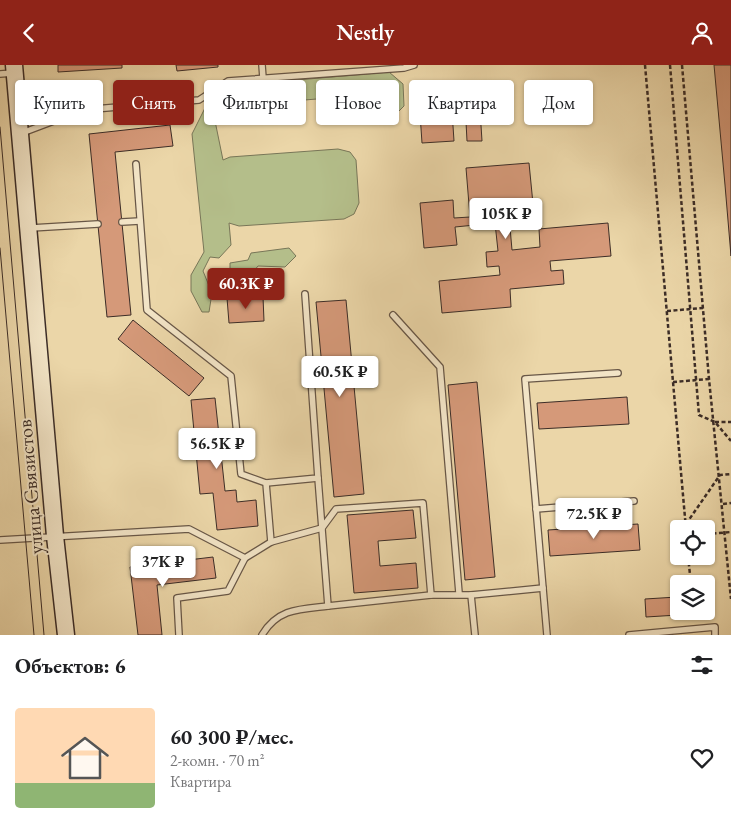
<!DOCTYPE html>
<html lang="ru">
<meta charset="utf-8">
<style>
:root{--surface:#fff;--page:#f6f6f6;--text:#202124;--muted:#757577;--line:#e0e0e0;--accent:#8f2418}
body{margin:0;font-family:"EB Garamond",serif;background:var(--page);color:var(--text);height:100vh;display:flex;flex-direction:column;font-size:19px;white-space:nowrap}
*{box-sizing:border-box;margin:0}
p{font-size:16px;color:var(--muted)}
.icon{flex:none;width:28px;height:28px;fill:none;stroke:currentColor;stroke-width:2;stroke-linecap:round;stroke-linejoin:round}
.map{position:relative;height:570px;overflow:hidden}
.side{display:flex;flex-direction:column;background:var(--surface);flex:1}
.side>*{flex:none}
.top-card{position:absolute;left:15px;top:15px;width:701px;height:45px;display:flex;gap:10px}
.fabs{position:absolute;left:670px;top:455px;display:grid;gap:10px}
.fabs a{display:grid;place-items:center;width:45px;height:45px;border-radius:5px;background:var(--surface);box-shadow:0 1px 4px #0004;font-size:25px}
.price{position:absolute;translate:-50% -42px;padding:0 11px;border-radius:5px;background:#fff;color:#222;font-size:16px;line-height:32px;filter:drop-shadow(0 1px 2px #0008)}
.price::after{content:'';position:absolute;left:50%;top:30px;width:15px;height:11px;margin-left:-8px;background:inherit;clip-path:polygon(0 0,100% 0,50% 100%)}
.price.selected{background:var(--accent);color:#fff}
ul{padding:0;list-style:none}
li{display:flex;align-items:center;gap:15px;height:125px;padding:0 15px}
li+li{border-top:1px solid var(--line)}
li span{display:grid;place-items:center;flex:none;width:140px;height:100px;border-radius:5px;color:#555}
li>.icon{margin-inline-start:auto}
span .icon{width:60px;height:60px;fill:#fffc;stroke-width:1}
li b{font-size:21px}
h2{display:flex;justify-content:space-between;align-items:center;height:60px;padding:0 15px;font-size:21px}
.tag{padding:0 18px;border-radius:5px;background:var(--surface);box-shadow:0 1px 4px #0004;font-size:18px;line-height:45px}
.tag.selected{background:var(--accent);color:#fff}
header{display:flex;justify-content:space-between;align-items:center;height:65px;padding:0 15px;background:var(--accent);color:#fff;font-size:22px;font-weight:600}
.map>svg:first-child{display:block}
.green{fill:#b4be8a;stroke:#787658}
.building{fill:#d59979;stroke:#3c2d27}
.lines{fill:none;stroke-linecap:round;stroke-linejoin:round}
.service-casing{stroke:#685747;stroke-width:8}
.secondary-casing{stroke:#3c2d27;stroke-width:19}
.path{stroke:#3c2d27;stroke-width:2.5;stroke-dasharray:4 2.5;stroke-linecap:butt}
.service{stroke:#f2e4c6;stroke-width:5.5}
.secondary{stroke:#f2e4c6;stroke-width:16}
.tram{stroke:#3c2d27;stroke-width:1}
.labels{text-anchor:middle;stroke-width:4;stroke-linejoin:round;paint-order:stroke}
.street-label{font-size:20px;fill:#3c2d27;stroke:#f2e4c6}
</style>
<header><svg class="icon" aria-label="back" viewBox="0 0 24 24"><path d="M15 5l-7 7 7 7"/></svg>Nestly<svg class="icon" aria-label="person" viewBox="0 0 24 24"><circle cx="12" cy="8" r="4"/><path d="M4 21q1-7 8-7t8 7"/></svg></header>
<div class="map">
<svg width="731" height="570" viewBox="0 0 731 570">
<rect width="100%" height="100%" fill="#ebd6a8"/>
<filter id="stains"><feTurbulence type="fractalNoise" baseFrequency=".004" numOctaves="4"/><feColorMatrix values="0 0 0 0 .2 0 0 0 0 .09 0 0 0 0 .02 0 0 0 .5 -.17"/></filter>
<radialGradient id="worn" r=".72"><stop offset=".6" stop-color="#630" stop-opacity="0"/><stop offset="1" stop-color="#630" stop-opacity=".3"/></radialGradient>
<!-- green -->
<g class="green">
<polygon points="389,7 403,19 404,41 395,50 389,42 391,28 255,39 240,44 221,40 214,51 223,95 230,92 338,84 350,87 356,95 359,138 354,149 344,154 239,161 229,158 231,180 219,193 210,192 203,206 212,228 209,247 202,247 191,226 191,210 204,187 192,69 207,39 224,22 243,19 262,26 274,17"/>
<polygon points="289,183 296,191 285,202 258,201 245,217 230,214 230,198 248,195 251,188"/>
</g>
<!-- building -->
<g class="building">
<polygon points="58,0 122,0 122,3 58,7"/>
<polygon points="176,0 218,0 218,2 177,6"/>
<polygon points="714,0 731,0 731,191 725,120"/>
<polygon points="487,29 488,45 480,45 482,76 467,76 465,38 476,38 475,30"/>
<polygon points="451,31 454,76 422,78 419,34"/>
<polygon points="170,60 173,81 115,87 131,250 107,252 89,69"/>
<polygon points="529,98 534,149 509,151 512,185 540,182 539,164 608,158 611,191 550,196 551,206 563,205 564,219 510,224 511,242 442,248 439,216 500,210 499,201 487,202 486,187 498,186 495,158 455,162 457,180 424,183 420,138 453,135 454,153 470,152 466,103"/>
<polygon points="263,232 264,256 229,258 227,233"/>
<polygon points="346,235 364,429 334,432 316,237"/>
<polygon points="133,255 204,313 189,331 118,274"/>
<polygon points="477,317 495,512 465,515 448,320"/>
<polygon points="627,332 629,359 539,364 537,338"/>
<polygon points="215,333 225,426 236,425 237,437 256,435 258,461 217,465 213,428 200,429 191,335"/>
<polygon points="413,445 416,473 378,476 380,501 416,498 418,523 354,528 347,450"/>
<polygon points="638,459 640,485 550,491 548,465"/>
<polygon points="213,492 216,513 157,520 162,570 138,570 130,502"/>
<polygon points="677,532 678,550 646,552 645,534"/>
</g>
<g class="lines">
<!-- service casing -->
<g class="service-casing">
<g id="service">
<polyline points="262,0 263,13"/>
<polyline points="0,9 13,8"/>
<polyline points="22,68 83,45 199,35 228,16 404,3 414,0"/>
<polyline points="136,99 147,245 231,311 241,409 266,418 271,477"/>
<polyline points="122,157 140,156"/>
<polyline points="31,163 98,159"/>
<polyline points="393,250 440,302 459,528"/>
<polyline points="318,413 328,541 431,530 471,530 475,570"/>
<polyline points="266,418 318,413 305,229"/>
<polyline points="536,444 634,436"/>
<polyline points="0,475 189,464 245,493 271,477 322,463 336,444 423,438 431,530"/>
<polyline points="471,530 543,523"/>
<polyline points="179,570 177,533 228,526 245,493"/>
<path d="M262,570C278,543 301,544 328,541"/>
<polyline points="547,570 525,314 618,308"/>
<polyline points="629,570 715,562 715,570"/>
</g>
</g>
<!-- secondary casing -->
<g class="secondary-casing">
<polyline id="secondary" points="14,0 55,471 66,570"/>
</g>
<!-- path -->
<g class="path">
<polyline points="645,0 686,464"/>
<polyline points="670,0 699,350 715,357 731,376"/>
<polyline points="682,0 709,314 731,534"/>
<polyline points="667,246 703,243"/>
<polyline points="673,317 709,314"/>
<polyline points="715,357 731,357"/>
<polyline points="723,439 731,438"/>
<polyline points="686,459 720,410 731,409"/>
<polyline points="706,469 731,467"/>
<polyline points="688,491 691,519"/>
<polyline points="693,546 694,554"/>
</g>
<!-- service -->
<use href="#service" class="service"/>
<!-- secondary -->
<use href="#secondary" class="secondary"/>
<!-- tram -->
<g class="tram">
<polyline points="0,62 44,570"/>
<polyline points="0,183 34,570"/>
</g>
</g>
<g class="labels">
<!-- street labels -->
<g class="street-label">
<text transform="translate(30 422) rotate(-95)" y="7">улица Связистов</text>
</g>
</g>
<rect width="100%" height="100%" filter="url(#stains)"/>
<rect width="100%" height="100%" fill="url(#worn)"/>
</svg>
<div class="fabs">
<a><svg class="icon" aria-label="locate" viewBox="0 0 24 24"><circle cx="12" cy="12" r="6"/><path d="M12 2v4M12 18v4M2 12h4M18 12h4"/></svg></a>
<a><svg class="icon" aria-label="layers" viewBox="0 0 24 24"><path d="M12 4l9 5-9 5-9-5zM3 14l9 5 9-5"/></svg></a>
</div>
<b class="price" style="left:506px;top:175px">105K ₽</b>
<b class="price selected" style="left:246px;top:245px">60.3K ₽</b>
<b class="price" style="left:340px;top:333px">60.5K ₽</b>
<b class="price" style="left:217px;top:405px">56.5K ₽</b>
<b class="price" style="left:594px;top:475px">72.5K ₽</b>
<b class="price" style="left:163px;top:523px">37K ₽</b>
<div class="top-card">
<a class="tag">Купить</a>
<a class="tag selected">Снять</a>
<a class="tag">Фильтры</a>
<a class="tag">Новое</a>
<a class="tag">Квартира</a>
<a class="tag">Дом</a>
</div>
</div>
<section class="side">
<h2>Объектов: 6<svg class="icon" aria-label="filters" viewBox="0 0 24 24"><path d="M4 7h16M4 17h16"/><circle cx="9" cy="7" r="2"/><circle cx="15" cy="17" r="2"/></svg></h2>
<ul>
<li><span style="background:linear-gradient(#ffd9b3 75%,#8fb573 0)"><svg class="icon" aria-label="home" viewBox="0 0 24 24"><path d="M3 11l9-7 9 7M6 9v11h12V9"/></svg></span><div><b>60 300 ₽/мес.</b><p>2-комн. · 70 m²</p><p>Квартира</p></div><svg class="icon" aria-label="heart" viewBox="0 0 24 24"><path d="M12 20l-8-8c-3-5 5-10 8-4 3-6 11-1 8 4z"/></svg></li>
</ul>
</section>
